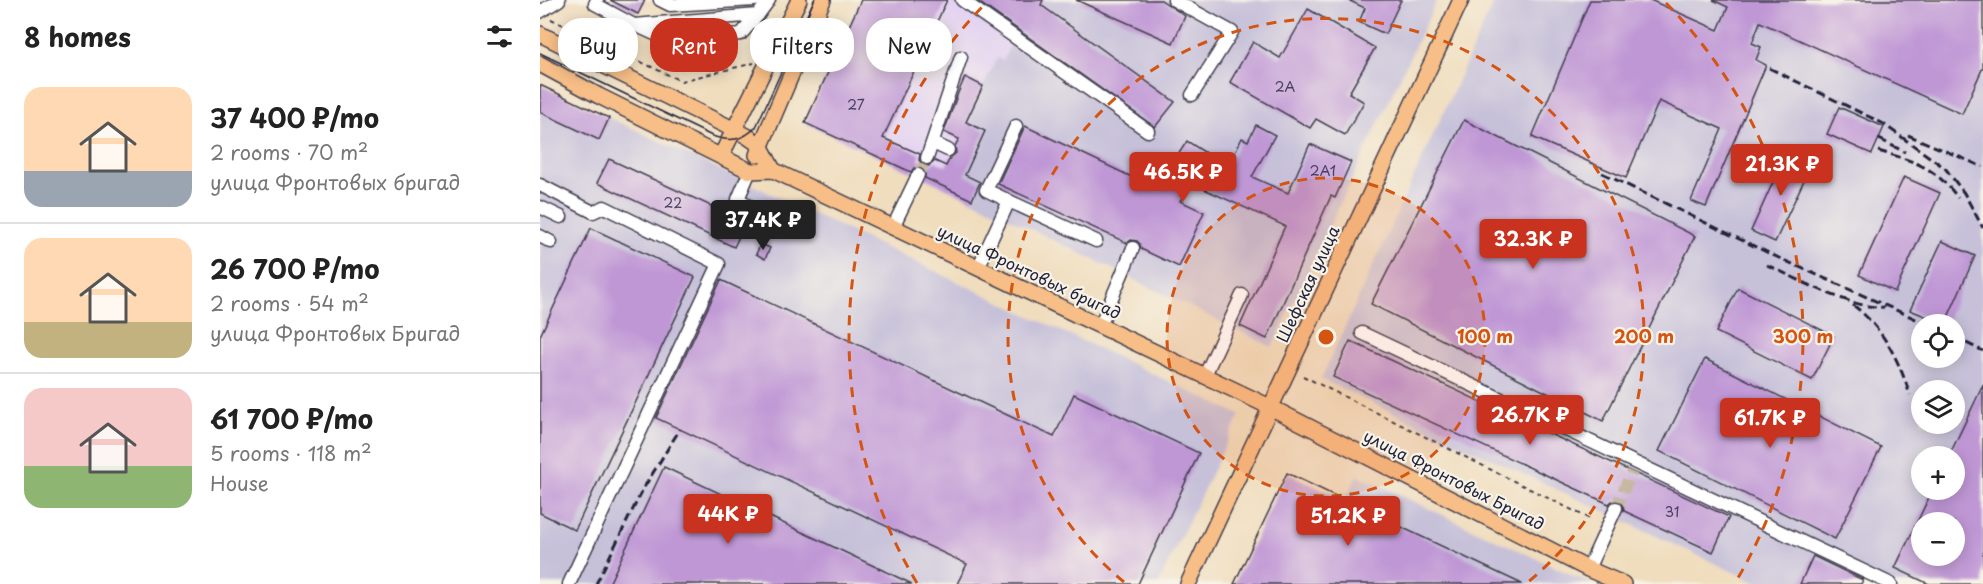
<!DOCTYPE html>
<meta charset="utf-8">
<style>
:root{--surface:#fff;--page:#f2f2f2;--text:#222;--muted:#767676;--line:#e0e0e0;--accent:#c8321e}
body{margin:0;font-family:"Playpen Sans",sans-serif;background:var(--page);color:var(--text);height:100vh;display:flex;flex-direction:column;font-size:22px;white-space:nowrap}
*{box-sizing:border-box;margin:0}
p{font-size:20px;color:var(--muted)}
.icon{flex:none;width:33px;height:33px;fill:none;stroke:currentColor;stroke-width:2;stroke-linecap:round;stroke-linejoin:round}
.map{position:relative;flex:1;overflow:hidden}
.side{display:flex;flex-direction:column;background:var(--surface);width:540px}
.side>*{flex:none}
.guide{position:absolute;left:18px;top:18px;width:570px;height:54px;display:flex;gap:12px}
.tools{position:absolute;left:1371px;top:314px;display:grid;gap:12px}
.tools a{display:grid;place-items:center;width:54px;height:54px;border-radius:50%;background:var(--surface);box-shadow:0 3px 15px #0003;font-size:30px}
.price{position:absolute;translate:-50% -51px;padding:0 14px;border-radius:6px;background:var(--accent);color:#fff;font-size:20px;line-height:39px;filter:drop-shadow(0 2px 3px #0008)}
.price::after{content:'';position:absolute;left:50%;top:36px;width:18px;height:14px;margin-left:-9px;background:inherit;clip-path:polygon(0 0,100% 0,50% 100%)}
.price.active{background:#222;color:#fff}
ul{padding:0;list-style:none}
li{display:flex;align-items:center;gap:18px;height:150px;padding:0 24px}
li+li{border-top:2px solid var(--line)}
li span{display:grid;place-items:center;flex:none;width:168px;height:120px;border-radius:18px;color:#555}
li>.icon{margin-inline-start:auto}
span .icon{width:72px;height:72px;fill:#fffc;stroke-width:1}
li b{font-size:26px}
h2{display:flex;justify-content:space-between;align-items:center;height:72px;padding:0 24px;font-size:26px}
.tag{padding:0 21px;border-radius:24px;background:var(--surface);box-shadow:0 3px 15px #0003;font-size:21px;line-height:54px}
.tag.active{background:var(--accent);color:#fff}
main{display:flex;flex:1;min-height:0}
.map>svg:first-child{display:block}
.built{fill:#e4d3f1}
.industrial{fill:#c6c0d9;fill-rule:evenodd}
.building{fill:#bf97d5;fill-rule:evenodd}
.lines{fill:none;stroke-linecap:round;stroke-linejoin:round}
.minor-tunnel{stroke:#c7b8a3;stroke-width:12;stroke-dasharray:12 6;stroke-linecap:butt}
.minor-casing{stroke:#413e4e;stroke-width:15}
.major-casing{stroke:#413e4e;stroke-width:18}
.path{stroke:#413e4e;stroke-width:2;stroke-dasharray:4.5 4.5;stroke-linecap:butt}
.minor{stroke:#fff;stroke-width:12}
.major{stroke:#f7be87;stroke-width:15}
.tram{stroke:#22223b;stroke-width:1.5}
.rail{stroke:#22223b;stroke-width:3;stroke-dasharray:9 4.5;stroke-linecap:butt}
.ring{fill:none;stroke:#d45411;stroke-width:3;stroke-dasharray:10 8}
.labels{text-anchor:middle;stroke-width:4.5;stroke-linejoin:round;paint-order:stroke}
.number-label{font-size:14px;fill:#493f62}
.street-label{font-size:16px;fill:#22223b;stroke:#f7f3e8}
.centre{fill:#d45411;stroke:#f7f3e8;stroke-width:3}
.ring-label{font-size:18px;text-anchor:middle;font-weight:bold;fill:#d45411;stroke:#f7f3e8;stroke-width:4.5;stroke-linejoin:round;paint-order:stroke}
</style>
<main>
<section class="side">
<h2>8 homes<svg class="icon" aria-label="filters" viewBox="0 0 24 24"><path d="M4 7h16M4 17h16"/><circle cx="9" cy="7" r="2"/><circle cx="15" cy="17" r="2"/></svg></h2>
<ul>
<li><span style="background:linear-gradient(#ffd9b3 70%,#9aa5b1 0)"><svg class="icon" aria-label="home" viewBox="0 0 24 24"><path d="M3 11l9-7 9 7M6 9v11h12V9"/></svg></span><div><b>37 400 ₽/mo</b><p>2 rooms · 70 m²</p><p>улица Фронтовых бригад</p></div></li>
<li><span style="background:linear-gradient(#ffd9b3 70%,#c2b280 0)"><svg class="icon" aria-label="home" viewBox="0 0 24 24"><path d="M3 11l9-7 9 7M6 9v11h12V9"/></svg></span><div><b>26 700 ₽/mo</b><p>2 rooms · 54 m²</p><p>улица Фронтовых Бригад</p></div></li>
<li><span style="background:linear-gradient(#f6c9c9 65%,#8fb573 0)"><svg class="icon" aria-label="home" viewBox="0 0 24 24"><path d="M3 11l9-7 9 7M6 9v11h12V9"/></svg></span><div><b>61 700 ₽/mo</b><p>5 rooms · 118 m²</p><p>House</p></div></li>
</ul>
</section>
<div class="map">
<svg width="1443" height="584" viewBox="0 0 1443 584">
<rect width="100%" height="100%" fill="#f7f3e8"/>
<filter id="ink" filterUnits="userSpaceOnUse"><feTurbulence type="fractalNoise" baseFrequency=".0167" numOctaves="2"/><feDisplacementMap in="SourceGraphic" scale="12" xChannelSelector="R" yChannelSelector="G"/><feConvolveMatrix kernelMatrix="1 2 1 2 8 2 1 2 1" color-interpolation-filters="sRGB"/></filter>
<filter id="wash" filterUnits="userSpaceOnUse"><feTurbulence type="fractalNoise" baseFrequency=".008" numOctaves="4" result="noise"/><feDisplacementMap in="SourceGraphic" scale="24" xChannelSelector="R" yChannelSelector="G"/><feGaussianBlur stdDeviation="1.35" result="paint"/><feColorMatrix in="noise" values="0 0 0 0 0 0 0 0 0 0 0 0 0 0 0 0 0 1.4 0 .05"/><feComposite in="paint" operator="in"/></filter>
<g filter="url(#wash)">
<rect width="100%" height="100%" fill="#f0ddbd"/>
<!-- built -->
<polygon class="built" points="321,0 409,0 471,43 463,61 457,59 406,166 440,182 432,200 265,123"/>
<!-- industrial -->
<g class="industrial">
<polygon points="409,0 897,0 732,347 432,200 440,182 425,175 445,132 426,122 457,58 463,61 471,43"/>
<path d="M955,0H1443V584H1219L781,379ZM1382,324H1414V357H1382ZM1382,390H1414V423H1382ZM1382,456H1414V489H1382ZM1382,522H1414V555H1382Z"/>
<polygon points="0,85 700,415 618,584 0,584"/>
<polygon points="747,473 805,501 817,475 1051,584 694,584"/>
</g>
<g id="blocks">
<!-- building -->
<g class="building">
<polygon points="70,0 105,0 98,14"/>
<polygon points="321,0 407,0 343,138 380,154 379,160 384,166 389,166 395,161 406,166 410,158 416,153 415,146 419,139 404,132 418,93 425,77 443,86 426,122 445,131 425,175 440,182 432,200 385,178 385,171 381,167 374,168 371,172 265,123"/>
<polygon points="436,0 503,0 501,5 635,102 615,127"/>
<polygon points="536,0 621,0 645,16 633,43"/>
<polygon points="808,0 861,0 845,34 819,22 825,8"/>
<polygon points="1050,0 1110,0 1178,30 1188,7 1173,0 1443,0 1443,67 1422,114 1220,22 1212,43 1221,47 1216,60 1226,65 1166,207 1151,201 1182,129 1119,101 1086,178 992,137"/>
<polygon points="768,9 835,48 809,93 824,102 805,135 776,119 770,128 690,82 713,42 740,58"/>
<polygon points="0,85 69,118 59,140 0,112"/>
<polygon points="1299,107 1344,127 1332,154 1287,134"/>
<polygon points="924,120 1155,236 1063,421 831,304"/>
<polygon points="716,125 735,135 712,177 748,193 770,144 811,162 795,198 791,196 727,339 700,326 745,226 651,183 640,201 664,212 639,267 601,249 600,244 597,241 591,240 587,243 458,184 485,126 621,191 634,172 629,169 647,141 669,155 668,157 688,166 702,138 708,141"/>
<polygon points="1248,149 1273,161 1235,242 1211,231"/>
<polygon points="69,159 206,222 194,247 57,183"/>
<polygon points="1364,177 1400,193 1355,292 1319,275"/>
<polygon points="51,228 155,277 35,530 0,513 0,336"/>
<polygon points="1402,241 1435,256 1405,324 1370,310"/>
<polygon points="221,244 230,248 225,259 216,254"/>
<polygon points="181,280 514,437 534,394 659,453 598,584 417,584 427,564 116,418"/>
<polygon points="1198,288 1294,336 1272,380 1176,332"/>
<polygon points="810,341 1189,517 1173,552 1084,511 1083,504 1079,500 1072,501 1069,504 793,377"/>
<polygon points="1165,359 1341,447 1295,539 1119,451"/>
<path d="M1443,385V584H1389L1355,568L1393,489H1414V456H1409ZM1382,522H1414V555H1382Z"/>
<polygon points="124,467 372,584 69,584"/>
<polygon points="747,473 806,501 982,584 694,584"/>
<polygon points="1273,556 1323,580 1321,584 1260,584"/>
</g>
</g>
</g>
<g filter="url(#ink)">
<use href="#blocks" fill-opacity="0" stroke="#413e4e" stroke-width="1.5"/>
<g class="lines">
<!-- minor-tunnel -->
<g class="minor-tunnel">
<polyline points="378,175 387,158"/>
<polyline points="1076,508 1092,472"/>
</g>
<!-- minor casing -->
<g class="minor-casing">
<g id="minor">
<polyline points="57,0 55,4 94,25 218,15 229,0"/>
<polyline points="120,0 130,5 215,0"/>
<polyline points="422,0 608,131"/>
<polyline points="634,0 692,32 652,95"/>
<polyline points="0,12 19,0"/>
<polyline points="95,25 130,41 201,34 218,15"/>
<polyline points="393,143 408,150"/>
<polyline points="387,158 421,57"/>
<polyline points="0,185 53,212 64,207 179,264 29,584"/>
<polyline points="469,201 556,241"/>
<polyline points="207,204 198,199 210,171"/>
<polyline points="0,207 21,217"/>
<polyline points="353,227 378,175"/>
<polyline points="0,236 11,242"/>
<polyline points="438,268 469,201 446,190 476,126"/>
<polyline points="560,326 593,248"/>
<polyline points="822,333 1351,584"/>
<polyline points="665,375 702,295"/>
<polyline points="1048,569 1076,508"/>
</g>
</g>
<!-- major casing -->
<g class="major-casing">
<g id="major">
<polyline points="0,34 207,136 220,145 233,170"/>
<polyline points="0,64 59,96 210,171 233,170 730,407 1048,569 1083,584"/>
<polyline points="217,155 283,0"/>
<polyline points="181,156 259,0"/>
<polyline points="648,584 921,0"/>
</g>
</g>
<!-- path -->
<g class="path">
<polyline points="11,19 141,81 214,63"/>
<polyline points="763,376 1052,520"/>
</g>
<!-- minor -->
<use href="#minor" class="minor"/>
<!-- major -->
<use href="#major" class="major"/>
<!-- tram -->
<path class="tram" d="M0,53L172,136C190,142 202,141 216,127L274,0"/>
<!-- rail -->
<g class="rail">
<polyline points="1229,68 1342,123 1405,168 1424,193 1443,228"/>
<polyline points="1368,135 1443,167"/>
<polyline points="1339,139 1365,152"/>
<path d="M1338,151C1374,161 1394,166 1418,198"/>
<polyline points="1062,173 1239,258 1387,324"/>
<path d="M1227,265C1256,278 1314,310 1344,307"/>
<path d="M1313,305C1343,328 1359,360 1370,395"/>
<polyline points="1414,337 1443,351"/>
<polyline points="56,584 103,489 140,429"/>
</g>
</g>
</g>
<!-- distance rings -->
<circle cx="786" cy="337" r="159" fill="#d45411" fill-opacity=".12"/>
<g class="ring">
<circle cx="786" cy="337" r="159"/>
<path d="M584 582A318 318 0 1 1 988 582"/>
<path d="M377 583A477 477 0 0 1 446 3M1126 3A477 477 0 0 1 1195 583"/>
</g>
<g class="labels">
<!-- number labels -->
<g class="number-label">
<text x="745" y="92">2А</text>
<text x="316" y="110">27</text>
<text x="783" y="176">2А1</text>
<text x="133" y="208">22</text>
<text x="1132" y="517">31</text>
</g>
<!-- street labels -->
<g class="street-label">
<text transform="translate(489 272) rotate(25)" y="6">улица Фронтовых бригад</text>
<text transform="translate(768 284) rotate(-65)" y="6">Шефская улица</text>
<text transform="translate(914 480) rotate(27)" y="6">улица Фронтовых Бригад</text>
</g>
</g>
<circle cx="786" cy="337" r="9" class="centre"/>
<g class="ring-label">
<text x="945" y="343">100 m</text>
<text x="1104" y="343">200 m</text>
<text x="1263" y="343">300 m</text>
</g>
</svg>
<div class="tools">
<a><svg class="icon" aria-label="locate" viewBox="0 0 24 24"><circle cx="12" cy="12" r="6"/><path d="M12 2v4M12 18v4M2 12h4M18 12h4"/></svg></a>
<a><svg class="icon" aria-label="layers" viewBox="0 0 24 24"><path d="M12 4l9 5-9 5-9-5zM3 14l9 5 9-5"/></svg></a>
<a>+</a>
<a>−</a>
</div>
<b class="price" style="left:1242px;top:195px">21.3K ₽</b>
<b class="price" style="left:643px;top:203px">46.5K ₽</b>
<b class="price active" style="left:223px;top:251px">37.4K ₽</b>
<b class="price" style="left:993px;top:270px">32.3K ₽</b>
<b class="price" style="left:990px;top:446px">26.7K ₽</b>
<b class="price" style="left:1230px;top:449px">61.7K ₽</b>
<b class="price" style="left:188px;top:545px">44K ₽</b>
<b class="price" style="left:808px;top:547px">51.2K ₽</b>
<div class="guide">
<a class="tag">Buy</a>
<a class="tag active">Rent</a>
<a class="tag">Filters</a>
<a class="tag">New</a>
</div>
</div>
</main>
